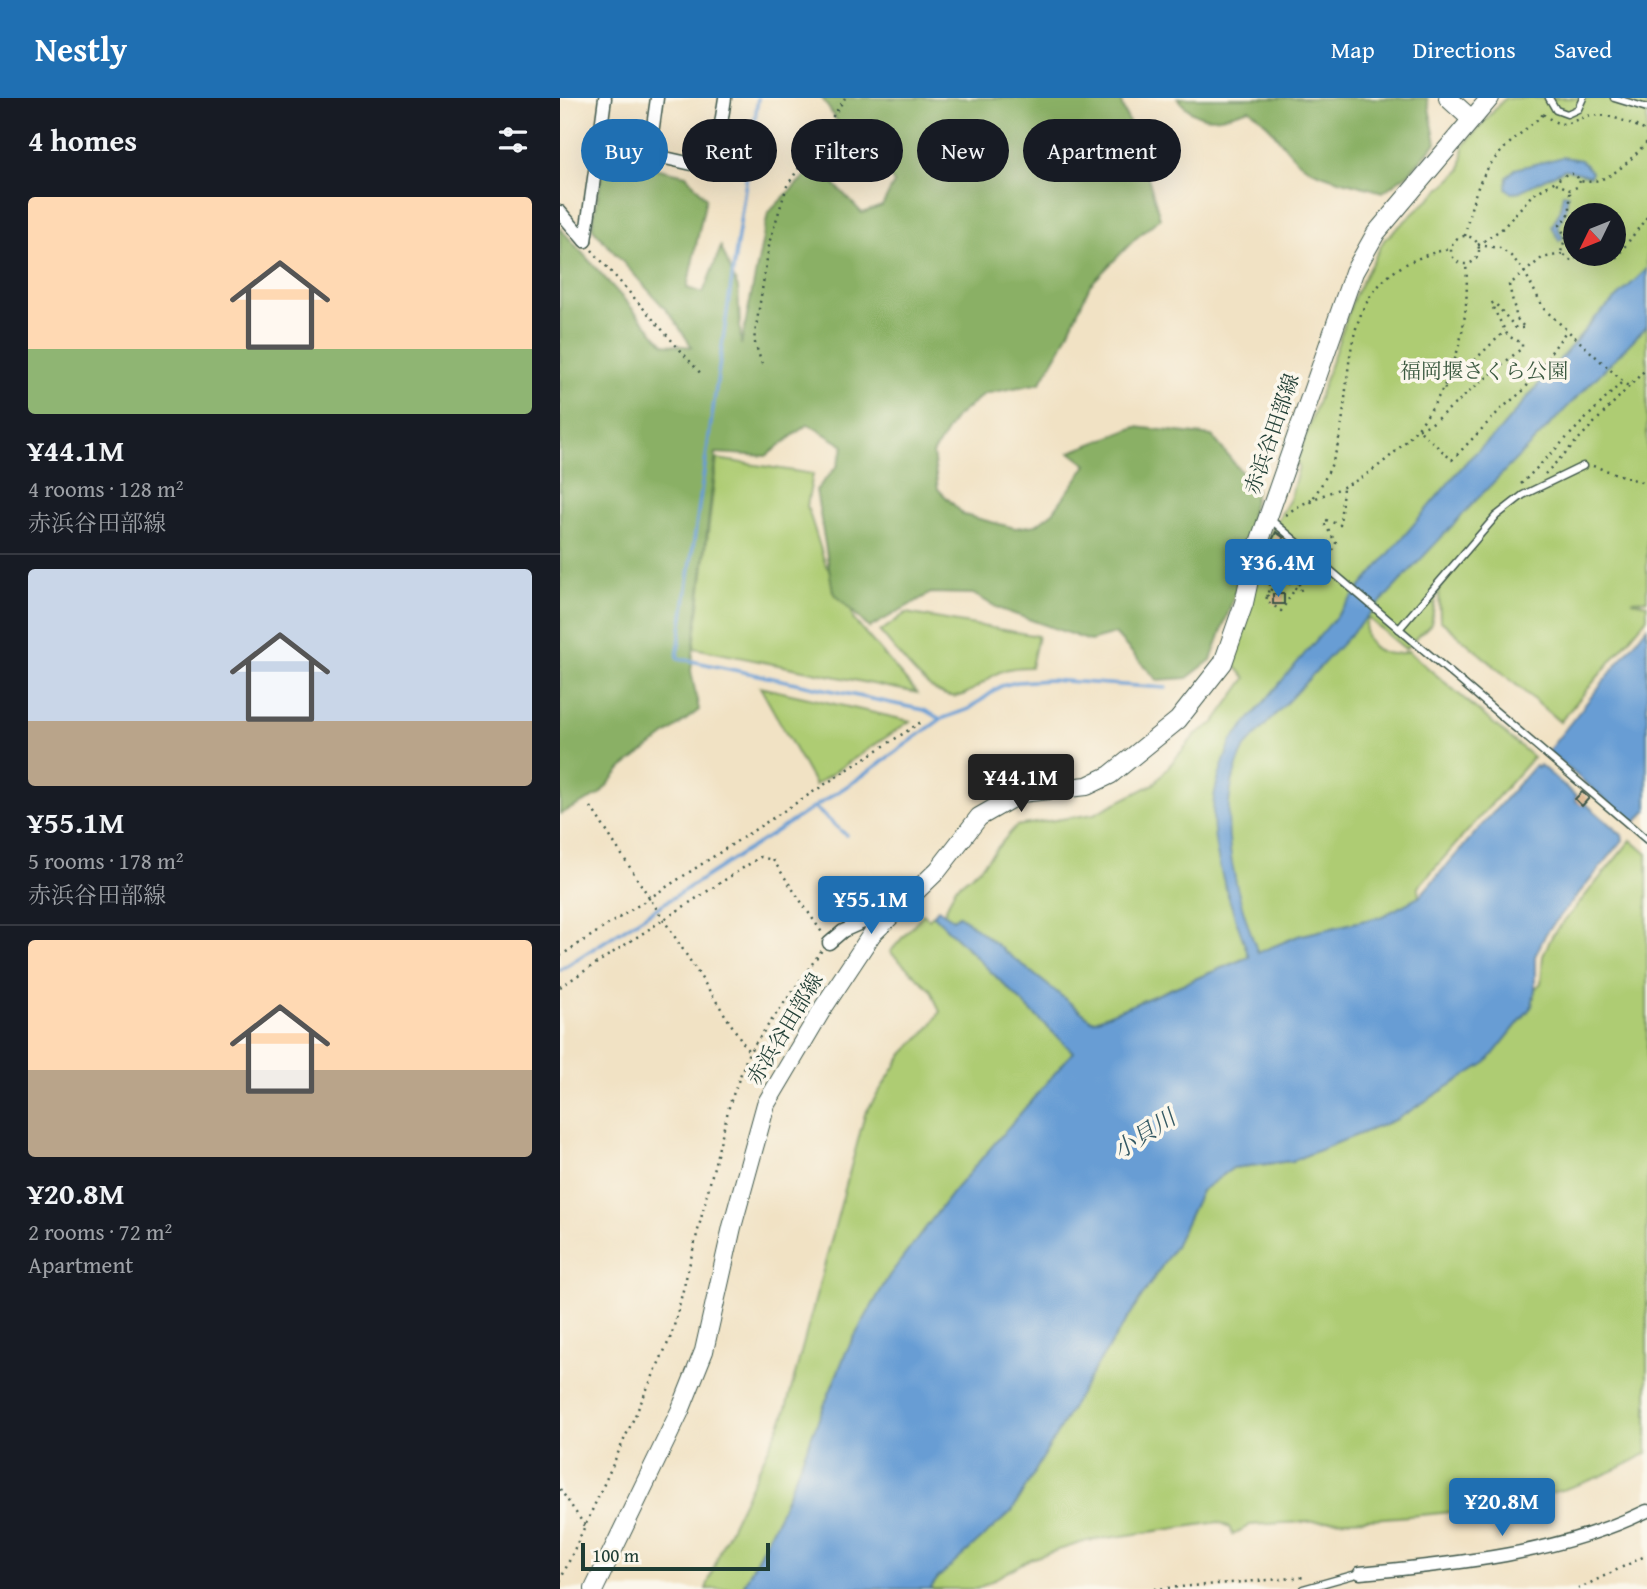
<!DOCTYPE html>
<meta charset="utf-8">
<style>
:root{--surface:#171b24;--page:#20242c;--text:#f1f3f6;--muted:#9ea1a6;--line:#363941;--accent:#1f6fb2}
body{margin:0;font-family:"Gentium Book Plus","Noto Serif JP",serif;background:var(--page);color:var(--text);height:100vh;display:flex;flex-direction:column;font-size:26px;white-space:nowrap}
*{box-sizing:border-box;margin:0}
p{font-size:23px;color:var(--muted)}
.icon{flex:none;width:38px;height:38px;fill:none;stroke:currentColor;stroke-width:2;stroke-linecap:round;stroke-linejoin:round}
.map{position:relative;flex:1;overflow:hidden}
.side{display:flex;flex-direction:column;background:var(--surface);width:560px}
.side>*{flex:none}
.hud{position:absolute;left:21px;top:21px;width:665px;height:63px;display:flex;gap:14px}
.needle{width:46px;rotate:227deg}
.buttons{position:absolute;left:1003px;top:105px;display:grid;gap:14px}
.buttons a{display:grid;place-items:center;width:63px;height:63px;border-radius:50%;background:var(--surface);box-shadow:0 7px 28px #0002;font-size:35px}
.scale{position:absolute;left:21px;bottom:18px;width:189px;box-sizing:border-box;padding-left:7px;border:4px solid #1f3d34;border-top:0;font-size:19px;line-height:24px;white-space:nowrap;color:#1f3d34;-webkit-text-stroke:5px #fbf7ec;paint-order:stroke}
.price{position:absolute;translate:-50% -60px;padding:0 16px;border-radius:7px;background:var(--accent);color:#fff;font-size:23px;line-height:46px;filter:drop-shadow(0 2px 4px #0008)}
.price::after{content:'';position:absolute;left:50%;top:42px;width:21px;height:16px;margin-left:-10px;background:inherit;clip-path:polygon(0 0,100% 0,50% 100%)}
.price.active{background:#222;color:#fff}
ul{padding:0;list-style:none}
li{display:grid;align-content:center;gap:14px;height:371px;padding:0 28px}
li+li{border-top:2px solid var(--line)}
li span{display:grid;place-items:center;height:217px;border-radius:7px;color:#555}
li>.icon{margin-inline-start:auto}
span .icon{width:126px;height:126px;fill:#fffc;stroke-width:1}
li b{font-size:30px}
h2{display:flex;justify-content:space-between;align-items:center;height:84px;padding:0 28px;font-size:30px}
.pill{padding:0 24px;border-radius:32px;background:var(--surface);box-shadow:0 7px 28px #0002;font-size:24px;line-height:63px}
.pill.active{background:var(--accent);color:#fff}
header{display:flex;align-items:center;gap:42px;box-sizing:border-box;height:98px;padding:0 35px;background:var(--accent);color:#fff}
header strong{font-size:33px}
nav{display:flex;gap:38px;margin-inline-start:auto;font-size:24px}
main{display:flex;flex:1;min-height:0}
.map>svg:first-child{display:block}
.green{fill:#aecc73;stroke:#668454;stroke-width:2;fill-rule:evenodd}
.forest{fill:#8ab065;stroke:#54764c;stroke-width:2}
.water{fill:#679dd4;stroke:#436d84;stroke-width:2}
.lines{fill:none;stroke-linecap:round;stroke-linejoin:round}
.stream{stroke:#679dd4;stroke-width:3.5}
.building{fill:#dab68f}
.lane-casing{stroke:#3e564a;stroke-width:9}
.street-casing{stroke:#3e564a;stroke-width:15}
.secondary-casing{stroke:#3e564a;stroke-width:20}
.path{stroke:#3e564a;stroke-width:2.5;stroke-dasharray:2 5;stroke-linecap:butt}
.lane{stroke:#fff;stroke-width:6}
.street{stroke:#fff;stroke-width:12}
.secondary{stroke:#fff;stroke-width:18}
.path-bridge{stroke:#3e564a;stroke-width:2.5;stroke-dasharray:2 5;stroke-linecap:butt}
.labels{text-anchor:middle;stroke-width:7;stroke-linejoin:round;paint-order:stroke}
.park-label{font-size:21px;fill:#3c5a41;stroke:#fbf7ec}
.street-label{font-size:21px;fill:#1f3d34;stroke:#fbf7ec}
.water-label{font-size:23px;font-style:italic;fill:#355a64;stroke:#fbf7ec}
</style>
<header>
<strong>Nestly</strong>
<nav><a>Map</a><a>Directions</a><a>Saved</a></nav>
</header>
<main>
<section class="side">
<h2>4 homes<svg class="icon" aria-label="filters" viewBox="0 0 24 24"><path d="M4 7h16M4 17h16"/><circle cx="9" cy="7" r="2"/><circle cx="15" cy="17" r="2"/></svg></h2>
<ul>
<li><span style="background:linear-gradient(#ffd9b3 70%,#8fb573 0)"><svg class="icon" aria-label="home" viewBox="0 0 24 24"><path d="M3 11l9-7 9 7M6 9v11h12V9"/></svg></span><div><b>¥44.1M</b><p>4 rooms · 128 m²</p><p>赤浜谷田部線</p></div></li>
<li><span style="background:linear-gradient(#c9d6e8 70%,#b9a48a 0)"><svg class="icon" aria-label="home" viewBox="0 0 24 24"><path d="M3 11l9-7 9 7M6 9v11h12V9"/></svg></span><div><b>¥55.1M</b><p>5 rooms · 178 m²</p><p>赤浜谷田部線</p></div></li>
<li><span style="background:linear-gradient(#ffd9b3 60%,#b9a48a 0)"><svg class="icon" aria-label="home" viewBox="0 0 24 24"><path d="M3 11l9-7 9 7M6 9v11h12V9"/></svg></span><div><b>¥20.8M</b><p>2 rooms · 72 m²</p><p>Apartment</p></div></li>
</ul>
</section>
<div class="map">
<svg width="1087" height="1491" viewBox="0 0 1087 1491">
<rect width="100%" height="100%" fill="#fbf7ec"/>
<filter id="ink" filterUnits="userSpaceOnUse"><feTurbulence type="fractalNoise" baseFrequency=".0143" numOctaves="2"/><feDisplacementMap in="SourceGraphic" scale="14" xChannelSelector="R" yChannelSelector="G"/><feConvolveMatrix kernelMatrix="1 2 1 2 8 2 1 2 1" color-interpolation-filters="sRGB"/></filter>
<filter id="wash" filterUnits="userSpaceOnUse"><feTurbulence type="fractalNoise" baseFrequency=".00686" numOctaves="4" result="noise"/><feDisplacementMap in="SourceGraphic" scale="28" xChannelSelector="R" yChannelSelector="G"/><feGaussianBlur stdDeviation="1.57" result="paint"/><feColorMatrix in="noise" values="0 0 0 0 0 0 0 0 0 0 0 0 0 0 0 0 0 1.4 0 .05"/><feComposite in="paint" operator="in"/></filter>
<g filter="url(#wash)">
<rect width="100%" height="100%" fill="#f1e2c4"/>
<!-- green -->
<g class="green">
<path d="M945,0H1087V502L1071,503L1087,506V520L1000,624L880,522L879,491L894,473L877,491L871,526L845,551L808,520C797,547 825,563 848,553L973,659L858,789L859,799L823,818L738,838L533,923L399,817L393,821L384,815L395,790L420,770L456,728L534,716L594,686L636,636L654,625L686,580L669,562L708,438L730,401L739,368L736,366L794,199L824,142L901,72L904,47ZM1015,117H1054V156H1015Z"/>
<polygon points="157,361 253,376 247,408 266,468 278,482 288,485 293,521 357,595 134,550"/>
<path d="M346,515L478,538L471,569C433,569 436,579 407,595C375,613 340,555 320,534Z"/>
<polygon points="200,589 350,623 255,687"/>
<path d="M1071,742L1087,756V1355C976,1423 816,1419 690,1427L673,1437L669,1429L659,1424L527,1443L470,1461L417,1491H370L532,1275L615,1148L641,1093L673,1070L732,1063L837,1021L927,964L972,908L975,891L981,885L983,858L992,838Z"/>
<polygon points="363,816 369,821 373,817 513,954 393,1094 329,1178 287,1252 221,1413 182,1491 146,1491 162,1448 224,1318 305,1016 343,956 370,929 380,914 371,892 330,854"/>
</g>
<!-- forest -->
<g class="forest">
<polygon points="262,0 562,0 562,8 578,45 600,120 575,141 530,187 502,248 480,285 424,296 395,320 373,356 378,391 404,417 455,430 476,427 493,414 527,367 510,354 576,329 652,338 696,392 677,490 651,562 627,580 597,582 555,536 530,543 440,511 413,496 371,495 309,530 273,494 256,392 277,368 284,348 248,326 206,358 156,355 131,573 139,612 62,670 39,697 0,716 0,130 104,246 132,249 111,217 32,130 45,59 126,77 146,100 127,190 143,195 161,149 178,190 181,247 208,115 248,75 262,73 302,115 322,108 334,85 316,58 284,34"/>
<path d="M617,0H867L876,45L849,75L823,94C800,87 771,82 750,71C724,57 714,26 689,11C658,21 640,28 617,0Z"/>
</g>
<!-- water -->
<g class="water">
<polygon points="1003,59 1021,62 1032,74 1030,78 1005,71 958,94 952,95 946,90 947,79 955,71"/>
<polygon points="1003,95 1008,96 1005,114 998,129 1003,140 999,143 992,128 1000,113"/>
<path d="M1087,171V228L921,397L685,649C652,713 674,792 698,855L738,838L823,818L859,799L975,667L978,670L980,667L1017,699L1015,702L1022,707L1025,705L1062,737L1063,742L986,835L975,858V891L972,908L927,964L837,1021L732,1063L673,1070L641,1093L615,1148L532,1275L452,1413L378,1480L370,1491H182L221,1413L287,1252L329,1178L393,1094L513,954L373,817L378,811L393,821L399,817L533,923L689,859C672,809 648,753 654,699C657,680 665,660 672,642L907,363L940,332L1034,221Z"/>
<polygon points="1087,529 1087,712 1074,726 988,653"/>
</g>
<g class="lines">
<!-- stream -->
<g class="stream">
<polyline points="198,0 117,560 364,612 381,621"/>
<polyline points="254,709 286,737"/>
<polyline points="0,872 298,681 381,621 409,611 441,588 457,584 490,582 606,590"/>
</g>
</g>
<g id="blocks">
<!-- building -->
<g class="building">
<polygon points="716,434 724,440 716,449 711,445"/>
<rect x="713" y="496" width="11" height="10"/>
<polygon points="1022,694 1029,700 1022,708 1015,701"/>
</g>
</g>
</g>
<g filter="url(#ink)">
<use href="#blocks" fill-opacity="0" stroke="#3e564a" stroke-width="2"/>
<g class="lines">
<!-- lane casing -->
<g class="lane-casing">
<g id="lane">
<polyline points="989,0 996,12 1007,16 1018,11 1023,0"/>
<polyline points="1054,0 1087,10"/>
<polyline points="710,421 1087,742"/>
<polyline points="839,531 936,418 963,397 1023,368"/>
<polyline points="743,1491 800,1475"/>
</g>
</g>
<!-- street casing -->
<g class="street-casing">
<g id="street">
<polyline points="39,45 45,0"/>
<polyline points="89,57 97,0"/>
<polyline points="0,114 25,143"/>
<polyline points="25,143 39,45 154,71 165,0"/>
<polyline points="269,845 283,833 333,811"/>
<path d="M800,1475C896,1466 999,1456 1087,1413"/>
</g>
</g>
<!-- secondary casing -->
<g class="secondary-casing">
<g id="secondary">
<polyline points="888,0 911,21"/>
<polyline points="34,1491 120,1313 144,1253 172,1129 206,1006 263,910 312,836 378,772 419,719 461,695 527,688 550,677 618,622 663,565 684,505 694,459 794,174 816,135 930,0"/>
</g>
</g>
<!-- path -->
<g class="path">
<path d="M983,16C1005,33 1006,24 1028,18C1045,14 1073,25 1087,34"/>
<polyline points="996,85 1010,92 1017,89 1020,83"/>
<circle cx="905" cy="152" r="14"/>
<path d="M905,138C918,67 934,58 986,14"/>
<polyline points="1015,139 1005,141 1001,154 1011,163 1023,156"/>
<polyline points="1006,141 1000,127 1010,115 1010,92"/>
<polyline points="1054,144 1063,151"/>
<path d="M918,147L943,130L971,98L1007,76H1015L1020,83C1048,88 1069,63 1087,44"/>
<polyline points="918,147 940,150 951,158 963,171 984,211 1069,289"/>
<polyline points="32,152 143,278"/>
<polyline points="1002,156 982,160 949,187 957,221 965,230 956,230 934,204 931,206 948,238 962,245 962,250 871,326 858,331 892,362 941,311 964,292 1007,232"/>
<polyline points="1056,160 1087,119"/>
<polyline points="202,266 194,242 210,142 227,88 285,0"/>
<polyline points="884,291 945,233"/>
<polyline points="1033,368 1087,386"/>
<polyline points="985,376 1087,270"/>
<polyline points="961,386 1062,284"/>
<path d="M750,405C761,388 771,372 776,353C795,286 775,206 846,166C860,159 875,153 891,151"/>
<path d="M726,417C744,401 775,395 797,382C874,337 913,254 906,166"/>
<polyline points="772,452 776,445 764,425 766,422 780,427 783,389"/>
<polyline points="707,463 714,465 713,472 739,493 742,491 730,472 735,469 746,479 752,475"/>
<polyline points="713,472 707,499 719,477"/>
<polyline points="707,499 706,502 721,513 735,491"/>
<polyline points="31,709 189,954"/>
<polyline points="0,858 361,624"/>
<polyline points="0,889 200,759 213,762 263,836"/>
<polyline points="0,1391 25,1428"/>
<polyline points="0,1483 112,1236 170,1005 189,954 262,852"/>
<polyline points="594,1491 747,1479"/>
<polyline points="1018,1491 1087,1457"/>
</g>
<!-- lane -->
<use href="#lane" class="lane"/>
<!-- street -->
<use href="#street" class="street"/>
<!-- secondary -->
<use href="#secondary" class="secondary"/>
<!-- path-bridge -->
<polyline class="path-bridge" points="752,475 772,452"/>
</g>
</g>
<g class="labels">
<!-- park labels -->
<g class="park-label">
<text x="924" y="280">福岡堰さくら公園</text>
</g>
<!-- street labels -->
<g class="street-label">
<text transform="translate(712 336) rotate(-71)" y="7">赤浜谷田部線</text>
<text transform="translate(225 931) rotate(-59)" y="7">赤浜谷田部線</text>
</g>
<!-- water labels -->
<g class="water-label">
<text transform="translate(584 1036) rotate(-33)" y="8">小貝川</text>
</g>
</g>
</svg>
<div class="buttons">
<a><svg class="needle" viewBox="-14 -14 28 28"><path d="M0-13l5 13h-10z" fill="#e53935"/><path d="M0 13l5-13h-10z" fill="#9ea1a6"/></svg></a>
</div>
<div class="scale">100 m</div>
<b class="price" style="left:718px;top:501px">¥36.4M</b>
<b class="price active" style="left:461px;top:716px">¥44.1M</b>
<b class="price" style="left:311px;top:838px">¥55.1M</b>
<b class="price" style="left:942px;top:1440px">¥20.8M</b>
<div class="hud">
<a class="pill active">Buy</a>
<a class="pill">Rent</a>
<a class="pill">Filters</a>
<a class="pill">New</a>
<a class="pill">Apartment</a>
</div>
</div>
</main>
